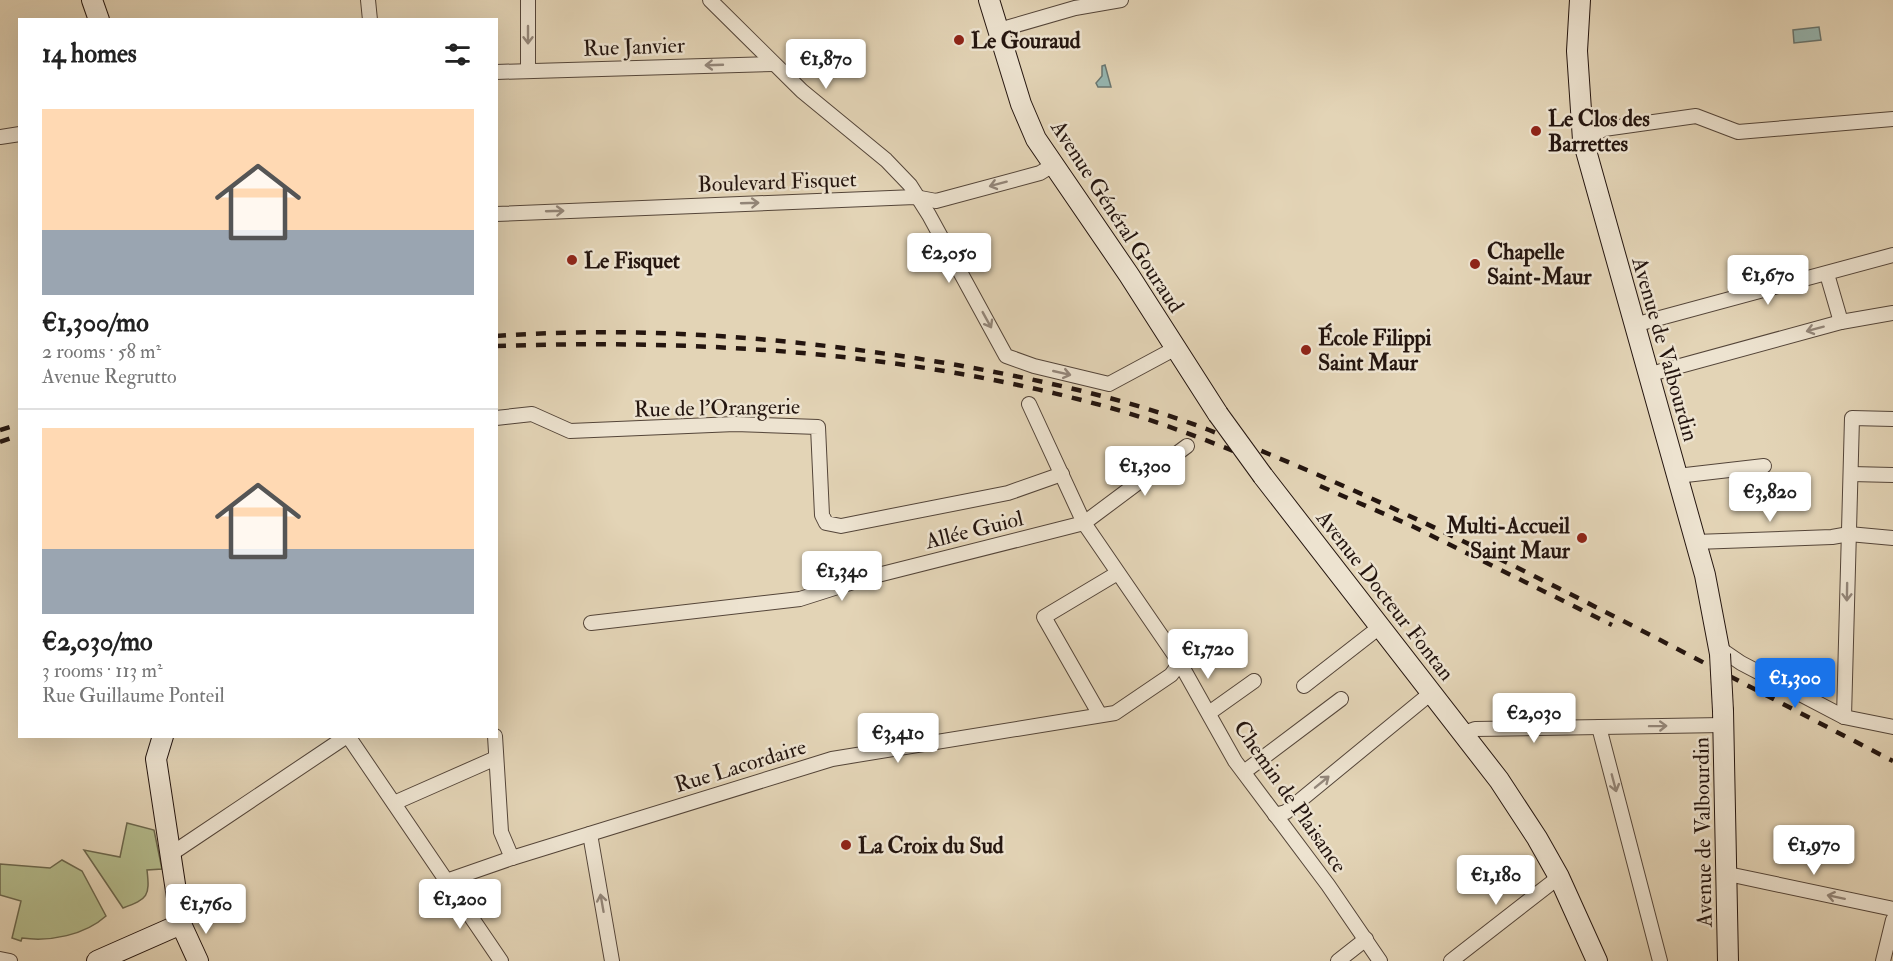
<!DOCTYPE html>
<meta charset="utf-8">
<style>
:root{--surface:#fff;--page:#f6f6f6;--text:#222;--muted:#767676;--line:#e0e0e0;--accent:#1a73e8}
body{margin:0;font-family:"IM FELL Double Pica",serif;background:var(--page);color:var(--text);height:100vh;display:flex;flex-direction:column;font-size:22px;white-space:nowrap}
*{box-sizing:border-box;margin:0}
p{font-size:20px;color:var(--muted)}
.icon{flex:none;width:33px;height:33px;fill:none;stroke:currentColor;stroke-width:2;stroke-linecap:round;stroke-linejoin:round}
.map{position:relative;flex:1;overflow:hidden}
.side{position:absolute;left:18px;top:18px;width:480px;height:720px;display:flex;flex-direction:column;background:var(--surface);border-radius:0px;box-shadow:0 6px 24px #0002}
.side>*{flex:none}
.price{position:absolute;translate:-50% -51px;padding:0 14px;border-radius:6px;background:#fff;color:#222;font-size:20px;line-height:39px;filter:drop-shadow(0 2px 3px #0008)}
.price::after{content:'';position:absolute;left:50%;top:36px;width:18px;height:14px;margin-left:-9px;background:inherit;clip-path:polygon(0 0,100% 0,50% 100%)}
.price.selected{background:var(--accent);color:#fff}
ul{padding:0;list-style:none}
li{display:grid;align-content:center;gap:12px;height:318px;padding:0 24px}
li+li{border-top:2px solid var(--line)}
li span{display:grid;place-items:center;height:186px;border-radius:0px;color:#555}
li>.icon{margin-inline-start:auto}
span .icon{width:108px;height:108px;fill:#fffc;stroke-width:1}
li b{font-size:26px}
h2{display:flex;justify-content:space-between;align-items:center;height:72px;padding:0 24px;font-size:26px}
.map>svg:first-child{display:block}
.green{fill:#b4bc8d;stroke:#6c684e;stroke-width:1.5}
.water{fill:#96b7b2;stroke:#687671;stroke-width:1.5}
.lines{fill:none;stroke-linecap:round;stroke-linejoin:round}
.street-casing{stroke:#544539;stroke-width:16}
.secondary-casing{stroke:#24150f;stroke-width:22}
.street{stroke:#ede3d0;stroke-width:14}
.secondary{stroke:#ede3d0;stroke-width:20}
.rail{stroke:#24150f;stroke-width:4.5;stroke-dasharray:10 10;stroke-linecap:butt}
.secondary-bridge-casing{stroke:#24150f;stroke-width:22;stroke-linecap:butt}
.secondary-bridge{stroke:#ede3d0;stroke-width:20}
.oneway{stroke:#938679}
.poi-dot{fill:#8f2418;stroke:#ede3d0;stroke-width:2}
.labels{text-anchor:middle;stroke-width:5;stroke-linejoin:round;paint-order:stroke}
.poi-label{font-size:22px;font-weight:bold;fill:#24150f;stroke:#ede3d0;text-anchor:start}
.street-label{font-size:22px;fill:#24150f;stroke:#ede3d0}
</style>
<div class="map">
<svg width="1893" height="961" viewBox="0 0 1893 961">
<rect width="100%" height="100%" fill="#e3d4b6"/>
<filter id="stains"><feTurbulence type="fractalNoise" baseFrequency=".00333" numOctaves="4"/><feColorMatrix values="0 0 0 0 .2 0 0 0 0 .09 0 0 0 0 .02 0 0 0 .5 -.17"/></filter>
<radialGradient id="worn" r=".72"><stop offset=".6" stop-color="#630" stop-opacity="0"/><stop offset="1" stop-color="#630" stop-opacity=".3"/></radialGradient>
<!-- green -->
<g class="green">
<path d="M127,823L154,830L162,869L147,870C150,896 148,899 123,908L84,850L120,857Z"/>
<path d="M62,860L82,871L106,916C85,935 50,942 22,938L21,941L12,938L21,901L0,895V864L50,868Z"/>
</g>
<!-- water -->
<g class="water">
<polygon points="1819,27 1821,40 1794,43 1793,30"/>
<polygon points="1105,65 1111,87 1098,87 1096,83 1102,76 1102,66"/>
</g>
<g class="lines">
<!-- street casing -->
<g class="street-casing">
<g id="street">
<polyline points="368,0 370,20"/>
<polyline points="528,0 528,70"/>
<polyline points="710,0 802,91 886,160 910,185 929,215 1006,356 1034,366 1109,384 1176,348"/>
<polyline points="999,30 1075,8 1121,0"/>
<polyline points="496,72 773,64"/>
<polyline points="0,137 20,134"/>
<polyline points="1583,140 1604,129 1696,116 1738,132 1893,119"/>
<polyline points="496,214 915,197 936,201 1040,173 1053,165"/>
<polyline points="1827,274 1841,322"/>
<polyline points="1634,325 1893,255"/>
<polyline points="1647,375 1841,322 1893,313"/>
<polyline points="1029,404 1084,523 1180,663 1235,761 1328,885 1380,961"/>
<polyline points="496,418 532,414 570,431 735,424 818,427 822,515 826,523 841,526 1008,493 1062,474"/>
<polyline points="1851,474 1893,475"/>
<polyline points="1677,476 1764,466"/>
<polyline points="1695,542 1832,537 1849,534 1893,538"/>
<polyline points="591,623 800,599 866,578 1084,523 1187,446"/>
<polyline points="1719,648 1741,663 1844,717 1893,727"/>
<polyline points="1304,686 1381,626"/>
<polyline points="1209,713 1254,681"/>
<polyline points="1100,715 1044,617 1116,574"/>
<polyline points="1844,717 1852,418 1893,419"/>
<polyline points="1599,727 1660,961"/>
<polyline points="1464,733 1475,729 1723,725"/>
<polyline points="348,736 501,961"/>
<polyline points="495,736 501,832 512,858"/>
<polyline points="1244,772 1341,699"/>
<polyline points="394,803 496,758"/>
<polyline points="1275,815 1286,812 1431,693"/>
<polyline points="590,834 612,961"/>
<polyline points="171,854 347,736"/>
<polyline points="1728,874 1893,909"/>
<polyline points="446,881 512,858 832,759 1115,713 1171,675 1180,663"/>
<polyline points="0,959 10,961"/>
<polyline points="1338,961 1366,939"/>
<polyline points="1451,961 1559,877"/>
<polyline points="1883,961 1893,920"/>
</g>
</g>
<!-- secondary casing -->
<g class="secondary-casing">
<g id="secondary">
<polyline points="92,0 99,20"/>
<polyline points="989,0 1021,104 1036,139 1129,275 1218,414"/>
<polyline points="1580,0 1577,51 1583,140 1705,575 1720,654"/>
<polyline points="1263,476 1499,780 1537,838 1559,877 1597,961"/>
<polyline points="1723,711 1728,961"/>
<polyline points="163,736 156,759 181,924 198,961"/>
<polyline points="97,961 181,924"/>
</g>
</g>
<!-- street -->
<use href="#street" class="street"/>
<!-- secondary -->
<use href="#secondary" class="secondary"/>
<!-- rail -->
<g class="rail">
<path d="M496,336C650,325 805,339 957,365C1041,380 1128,399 1209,430C1446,522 1667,645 1893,761"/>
<path d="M496,346C702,339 912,352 1111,408C1163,423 1214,443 1264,463"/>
<polyline points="0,430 20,424"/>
<polyline points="0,442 20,435"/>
<polyline points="1320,486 1412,526 1612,625"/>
</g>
<!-- secondary-bridge casing -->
<g class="secondary-bridge-casing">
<g id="secondary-bridge">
<polyline points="1218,414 1263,476"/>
<polyline points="1720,654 1723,711"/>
</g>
</g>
<!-- secondary-bridge -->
<use href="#secondary-bridge" class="secondary-bridge"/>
</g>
<!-- one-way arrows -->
<defs><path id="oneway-shaft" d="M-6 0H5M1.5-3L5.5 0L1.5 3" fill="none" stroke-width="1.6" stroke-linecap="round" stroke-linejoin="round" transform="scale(1.5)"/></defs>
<g class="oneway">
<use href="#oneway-shaft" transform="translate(528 35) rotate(90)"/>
<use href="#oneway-shaft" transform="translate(714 65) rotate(178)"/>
<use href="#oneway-shaft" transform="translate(998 184) rotate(165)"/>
<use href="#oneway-shaft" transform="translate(750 203) rotate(-2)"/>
<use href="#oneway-shaft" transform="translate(555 211) rotate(-2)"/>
<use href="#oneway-shaft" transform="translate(987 320) rotate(61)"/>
<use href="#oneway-shaft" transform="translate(1815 329) rotate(165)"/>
<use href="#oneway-shaft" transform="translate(1062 373) rotate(13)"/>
<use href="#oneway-shaft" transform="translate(1847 592) rotate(91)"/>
<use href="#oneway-shaft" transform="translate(1658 726) rotate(-1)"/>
<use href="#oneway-shaft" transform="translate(1322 782) rotate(-39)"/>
<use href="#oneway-shaft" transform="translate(1614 783) rotate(75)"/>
<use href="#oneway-shaft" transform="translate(1836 897) rotate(-168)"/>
<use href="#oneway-shaft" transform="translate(602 903) rotate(-100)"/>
</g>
<!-- markers -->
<g class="poi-dot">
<circle cx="959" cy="40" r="6"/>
<circle cx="1536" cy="131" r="6"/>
<circle cx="572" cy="260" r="6"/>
<circle cx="1475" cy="264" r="6"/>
<circle cx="1306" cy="350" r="6"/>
<circle cx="1582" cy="538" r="6"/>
<circle cx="846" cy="845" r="6"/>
</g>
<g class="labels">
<!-- poi labels -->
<g class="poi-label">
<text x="971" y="48">Le Gouraud</text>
<text x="1548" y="126">Le Clos des<tspan x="1548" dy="25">Barrettes</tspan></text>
<text x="1487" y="259">Chapelle<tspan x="1487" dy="25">Saint-Maur</tspan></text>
<text x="584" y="268">Le Fisquet</text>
<text x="1318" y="345">École Filippi<tspan x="1318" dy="25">Saint Maur</tspan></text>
<text x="1570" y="533" text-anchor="end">Multi-Accueil<tspan x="1570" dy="25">Saint Maur</tspan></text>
<text x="858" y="853">La Croix du Sud</text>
</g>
<!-- street labels -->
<g class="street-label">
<text transform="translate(634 46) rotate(-2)" y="8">Rue Janvier</text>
<text transform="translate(777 181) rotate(-2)" y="8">Boulevard Fisquet</text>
<text transform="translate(1118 216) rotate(57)" y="8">Avenue Général Gouraud</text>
<text transform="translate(1666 349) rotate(74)" y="8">Avenue de Valbourdin</text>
<text transform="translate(717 407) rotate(-1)" y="8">Rue de l'Orangerie</text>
<text transform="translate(974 529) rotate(-14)" y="8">Allée Guiol</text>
<text transform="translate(1386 595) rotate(52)" y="8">Avenue Docteur Fontan</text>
<text transform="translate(740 765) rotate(-17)" y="8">Rue Lacordaire</text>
<text transform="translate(1291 796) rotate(55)" y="8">Chemin de Plaisance</text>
<text transform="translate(1702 832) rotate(-91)" y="8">Avenue de Valbourdin</text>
</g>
</g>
<rect width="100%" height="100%" filter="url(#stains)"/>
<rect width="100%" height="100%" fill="url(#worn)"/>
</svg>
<b class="price" style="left:826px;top:90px">€1,870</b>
<b class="price" style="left:949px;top:284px">€2,050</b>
<b class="price" style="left:1768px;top:306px">€1,670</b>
<b class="price" style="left:1145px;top:497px">€1,300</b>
<b class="price" style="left:1770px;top:523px">€3,820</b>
<b class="price" style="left:842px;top:602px">€1,340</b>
<b class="price" style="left:1208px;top:680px">€1,720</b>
<b class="price selected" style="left:1795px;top:709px">€1,300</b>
<b class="price" style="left:1534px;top:744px">€2,030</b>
<b class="price" style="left:898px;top:764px">€3,410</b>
<b class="price" style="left:1814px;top:876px">€1,970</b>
<b class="price" style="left:1496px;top:906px">€1,180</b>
<b class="price" style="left:460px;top:930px">€1,200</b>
<b class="price" style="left:206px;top:935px">€1,760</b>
<section class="side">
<h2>14 homes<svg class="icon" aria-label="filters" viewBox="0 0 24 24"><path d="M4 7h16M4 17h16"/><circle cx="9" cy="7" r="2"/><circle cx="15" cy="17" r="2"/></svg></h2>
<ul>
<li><span style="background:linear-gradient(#ffd9b3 65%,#9aa5b1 0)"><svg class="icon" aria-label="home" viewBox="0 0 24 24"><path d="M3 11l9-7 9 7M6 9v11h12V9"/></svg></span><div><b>€1,300/mo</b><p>2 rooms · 58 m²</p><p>Avenue Regrutto</p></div></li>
<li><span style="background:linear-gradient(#ffd9b3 65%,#9aa5b1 0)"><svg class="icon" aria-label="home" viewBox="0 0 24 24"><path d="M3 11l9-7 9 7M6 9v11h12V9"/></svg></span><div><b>€2,030/mo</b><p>3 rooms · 113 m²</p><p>Rue Guillaume Ponteil</p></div></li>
</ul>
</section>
</div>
